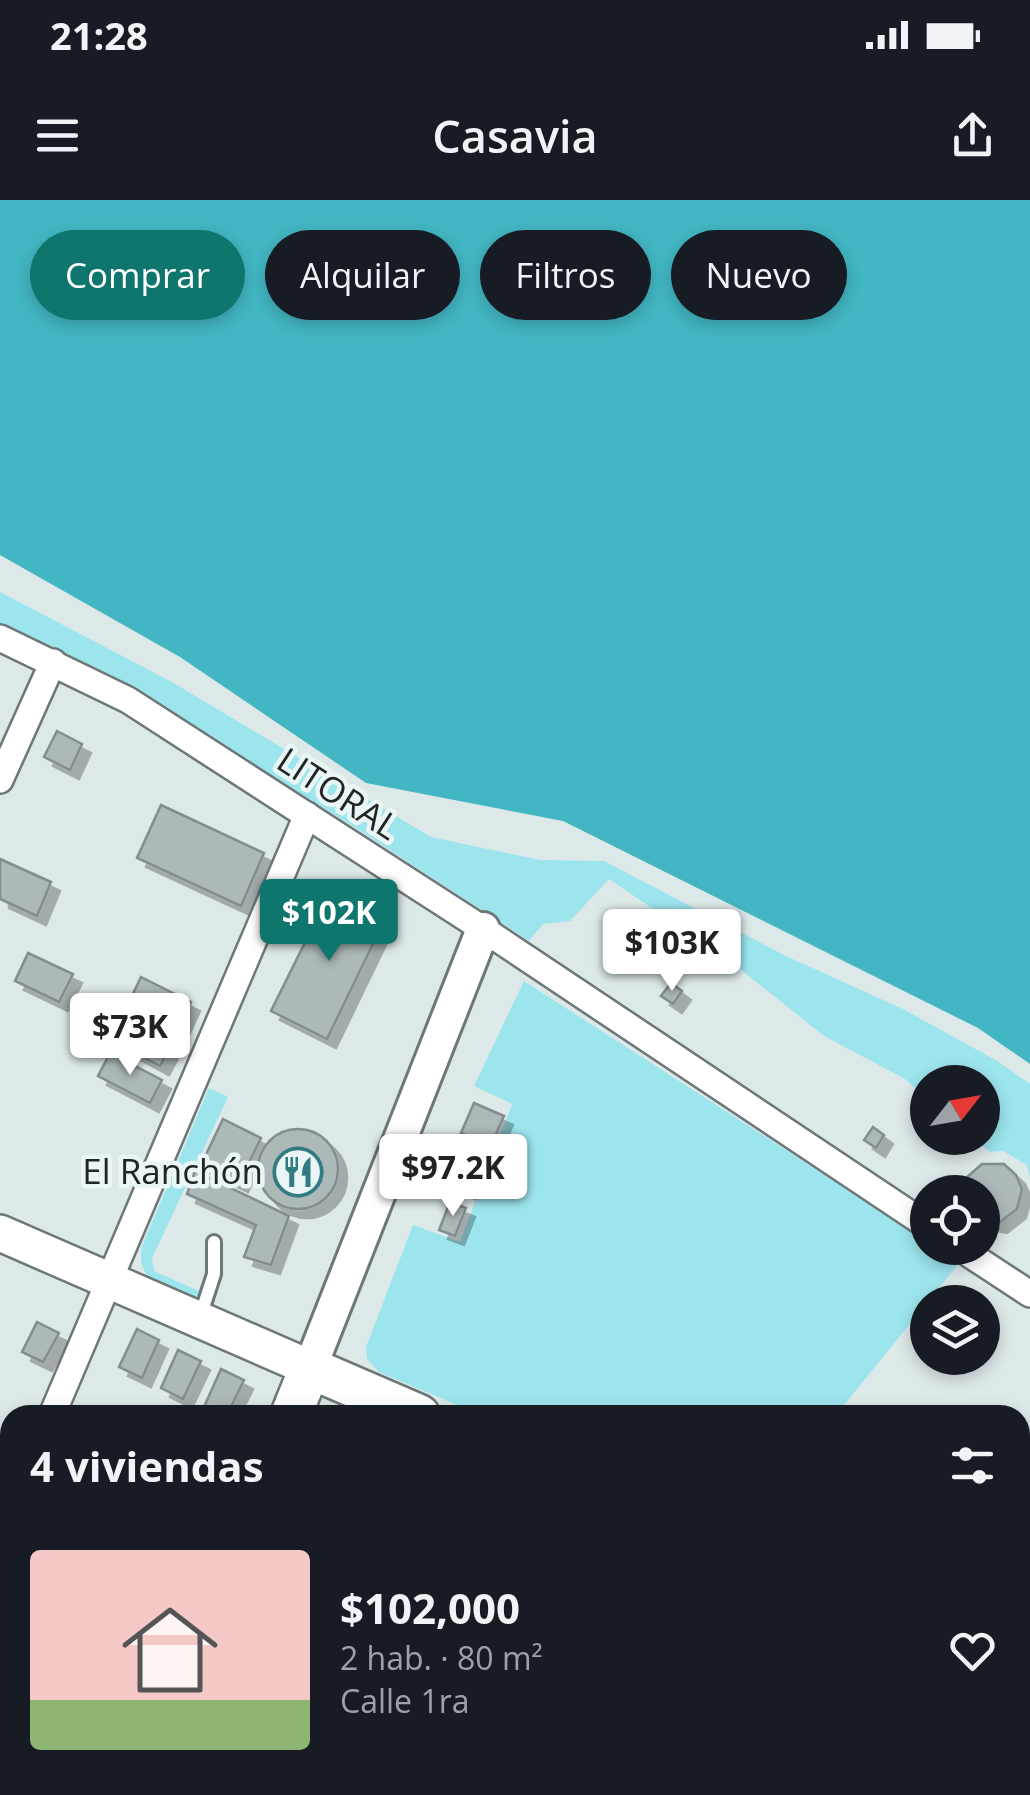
<!DOCTYPE html>
<html lang="es">
<meta charset="utf-8">
<style>
:root{--surface:#171b24;--page:#20242c;--text:#f1f3f6;--muted:#9ea1a6;--line:#363941;--accent:#0f766e}
body{margin:0;font-family:"Open Sans",sans-serif;background:var(--page);color:var(--text);height:100vh;display:flex;flex-direction:column;font-size:38px;white-space:nowrap}
*{box-sizing:border-box;margin:0}
p{font-size:32px;color:var(--muted)}
.icon{flex:none;width:55px;height:55px;fill:none;stroke:currentColor;stroke-width:2;stroke-linecap:round;stroke-linejoin:round}
.map{position:relative;flex:1;overflow:hidden}
.panel{position:absolute;left:0px;top:1205px;width:1030px;height:390px;display:flex;flex-direction:column;background:var(--surface);border-radius:30px 30px 0 0;box-shadow:0 5px 15px #0003}
.panel>*{flex:none}
.guide{position:absolute;left:30px;top:30px;width:970px;height:90px;display:flex;gap:20px}
.needle{width:65px;rotate:59deg}
.controls{position:absolute;left:910px;top:865px;display:grid;gap:20px}
.controls a{display:grid;place-items:center;width:90px;height:90px;border-radius:50%;background:var(--surface);box-shadow:0 5px 15px #0003;font-size:50px}
.price{position:absolute;translate:-50% -85px;padding:0 22px;border-radius:10px;background:#fff;color:#222;font-size:32px;line-height:65px;filter:drop-shadow(0 2px 5px #0008)}
.price::after{content:'';position:absolute;left:50%;top:60px;width:30px;height:22px;margin-left:-15px;background:inherit;clip-path:polygon(0 0,100% 0,50% 100%)}
.price.selected{background:var(--accent);color:#fff}
ul{padding:0;list-style:none}
li{display:flex;align-items:center;gap:30px;height:250px;padding:0 30px}
li+li{border-top:2px solid var(--line)}
li span{display:grid;place-items:center;flex:none;width:280px;height:200px;border-radius:10px;color:#555}
li>.icon{margin-inline-start:auto}
span .icon{width:120px;height:120px;fill:#fffc;stroke-width:1}
li b{font-size:42px}
h2{display:flex;justify-content:space-between;align-items:center;height:120px;padding:0 30px;font-size:42px}
.tag{padding:0 35px;border-radius:45px;background:var(--surface);box-shadow:0 5px 15px #0003;font-size:35px;line-height:90px}
.tag.selected{background:var(--accent);color:#fff}
.status{display:flex;justify-content:space-between;align-items:center;height:70px;padding:0 50px;background:var(--surface);direction:ltr}
.status svg{height:28px;fill:currentColor}
header{display:flex;justify-content:space-between;align-items:center;height:130px;padding:0 30px;background:var(--surface);font-size:45px;font-weight:600}
.map>svg:first-child{display:block}
.green{fill:#9de5ed}
.water{fill:#42b6c2}
.building{fill:#adb8b9;stroke:#838d8f;stroke-width:2.5;filter:url(#shadow)}
.lines{fill:none;stroke-linecap:round;stroke-linejoin:round}
.service-casing{stroke:#6d7779;stroke-width:18}
.minor-casing{stroke:#6d7779;stroke-width:30}
.tertiary-casing{stroke:#6d7779;stroke-width:38}
.secondary-casing{stroke:#6d7779;stroke-width:40}
.primary-casing{stroke:#6d7779;stroke-width:45}
.path{stroke:#787f80;stroke-width:5;stroke-dasharray:5 8;stroke-linecap:butt}
.service{stroke:#fff;stroke-width:12}
.minor{stroke:#fff;stroke-width:25}
.tertiary{stroke:#fff;stroke-width:32}
.secondary{stroke:#fff;stroke-width:35}
.primary{stroke:#fff;stroke-width:40}
.labels{text-anchor:middle;stroke-width:9;stroke-linejoin:round;paint-order:stroke}
.street-label{font-size:35px;fill:#212526;stroke:#eaf5f6}
.poi-label{font-size:35px;fill:#212526;stroke:#eaf5f6;text-anchor:end}
</style>
<div class="status"><b>21:28</b><svg viewBox="0 0 49 12"><path d="M0 12V9h3v3zM5 12V6h3v6zM10 12V3h3v9zM15 12V0h3v12zM26 1h20v11H26zM47 4h2v5h-2z"/></svg></div>
<header><svg class="icon" aria-label="menu" viewBox="0 0 24 24"><path d="M4 6h16M4 12h16M4 18h16"/></svg>Casavia<svg class="icon" aria-label="share" viewBox="0 0 24 24"><path d="M12 15V3M7 8l5-5 5 5M5 13v7h14v-7"/></svg></header>
<div class="map">
<svg width="1030" height="1595" viewBox="0 0 1030 1595">
<defs>
<filter id="shadow"><feDropShadow dx="9" dy="9" stdDeviation="0" flood-color="#0004"/></filter>
</defs>
<rect width="100%" height="100%" fill="#dde8e9"/>
<!-- green -->
<g class="green">
<polygon points="0,392 172,482 431,637 540,660 604,661 786,756 903,809 999,862 1030,884 1030,978 1027,965 1003,951 990,952 971,938 982,938 982,882 928,882 927,899 905,879 824,836 730,761 609,679 570,721 543,724 529,741 362,632 190,525 0,426"/>
<polygon points="524,781 927,1041 928,1048 937,1048 960,1062 836,1215 481,1215 379,1172 367,1159 366,1147 413,1025 460,1042 512,904 474,886"/>
<path d="M209,888L228,897L152,1058L154,1071L201,1092L197,1099C169,1088 134,1084 142,1046Z"/>
<polygon points="194,1585 410,1585 405,1595 190,1595"/>
</g>
<!-- water -->
<polygon class="water" points="0,0 1030,0 1030,864 978,828 563,621 366,583 180,457 0,355"/>
<!-- building -->
<g class="building">
<polygon points="57,531 82,544 70,570 44,557"/>
<polygon points="161,605 264,653 241,706 137,658"/>
<polygon points="0,659 51,682 37,716 0,699"/>
<polygon points="331,690 386,717 327,839 271,811"/>
<polygon points="666,726 683,739 667,761 650,749"/>
<polygon points="28,753 73,774 59,802 15,781"/>
<polygon points="141,777 191,802 180,826 130,800"/>
<polygon points="671,783 682,791 673,804 661,796"/>
<polygon points="125,814 174,840 160,866 111,840"/>
<polygon points="110,853 162,880 150,903 98,876"/>
<polygon points="474,903 504,916 490,947 461,933"/>
<polygon points="223,919 261,938 239,983 201,965"/>
<polygon points="873,927 884,935 876,948 864,940"/>
<circle cx="298" cy="969" r="40"/>
<polygon points="456,943 482,956 466,990 439,977"/>
<polygon points="982,964 1004,964 1016,975 1022,989 1017,1009 998,1024 982,1021 982,992 964,992 966,978"/>
<polygon points="195,971 289,1016 271,1065 244,1057 256,1025 187,994"/>
<polygon points="450,1002 466,1008 455,1036 439,1030"/>
<polygon points="37,1122 59,1133 43,1162 22,1152"/>
<polygon points="137,1129 159,1140 142,1178 119,1167"/>
<polygon points="178,1150 201,1161 183,1199 161,1188"/>
<polygon points="221,1169 244,1180 227,1215 220,1215 204,1207"/>
<polygon points="231,1585 256,1585 272,1593 271,1595 230,1595 227,1594"/>
<polygon points="507,1585 556,1585 563,1595 513,1595"/>
<polygon points="605,1585 655,1585 661,1595 612,1595"/>
<polygon points="846,1585 891,1585 887,1595 842,1595"/>
</g>
<g class="lines">
<!-- service casing -->
<g class="service-casing">
<g id="service">
<polyline points="200,1117 214,1074 214,1042"/>
<polyline points="744,1585 753,1595"/>
<polyline points="728,1595 733,1585"/>
<polyline points="809,1595 813,1585"/>
<polyline points="1021,1595 1030,1585"/>
</g>
</g>
<!-- minor casing -->
<g class="minor-casing">
<g id="minor">
<polyline points="0,438 128,500 483,729 928,1026"/>
<polyline points="0,580 53,462"/>
<polyline points="960,1048 1030,1094"/>
<polyline points="52,1215 307,615"/>
<polyline points="0,1336 10,1312"/>
</g>
</g>
<!-- tertiary casing -->
<g class="tertiary-casing">
<polyline id="tertiary" points="310,1168 483,729"/>
</g>
<!-- secondary casing -->
<g class="secondary-casing">
<polyline id="secondary" points="0,1033 310,1168"/>
</g>
<!-- primary casing -->
<g class="primary-casing">
<g id="primary">
<polyline points="291,1215 310,1168 419,1215"/>
<polyline points="1020,1476 1030,1480"/>
<polyline points="135,1595 139,1585"/>
</g>
</g>
<!-- path -->
<polyline class="path" points="429,1595 433,1585"/>
<!-- service -->
<use href="#service" class="service"/>
<!-- minor -->
<use href="#minor" class="minor"/>
<!-- tertiary -->
<use href="#tertiary" class="tertiary"/>
<!-- secondary -->
<use href="#secondary" class="secondary"/>
<!-- primary -->
<use href="#primary" class="primary"/>
</g>
<!-- icons -->
<defs>
<g id="restaurant-ring" transform="scale(2.5)"><circle r="9.5" fill="#eaf5f6" stroke="#337b83" stroke-width="1.5"/><path d="M-5-6h1v4h1v-4h1v4h1v-4h1v5L-1.5 .5V6h-2V.5L-5-1ZM5-6V6H3V1.5H1.5Q1.5-4 5-6Z" fill="#337b83"/></g>
</defs>
<g fill-rule="evenodd">
<use href="#restaurant-ring" x="298" y="972"/>
</g>
<g class="labels">
<!-- street labels -->
<g class="street-label">
<text transform="translate(338 594) rotate(33)" y="12">LITORAL</text>
</g>
<!-- poi labels -->
<g class="poi-label">
<text x="263" y="984">El Ranchón</text>
</g>
</g>
</svg>
<div class="controls">
<a><svg class="needle" viewBox="-14 -14 28 28"><path d="M0-13l5 13h-10z" fill="#e53935"/><path d="M0 13l5-13h-10z" fill="#9ea1a6"/></svg></a>
<a><svg class="icon" aria-label="locate" viewBox="0 0 24 24"><circle cx="12" cy="12" r="6"/><path d="M12 2v4M12 18v4M2 12h4M18 12h4"/></svg></a>
<a><svg class="icon" aria-label="layers" viewBox="0 0 24 24"><path d="M12 4l9 5-9 5-9-5zM3 14l9 5 9-5"/></svg></a>
</div>
<b class="price selected" style="left:329px;top:764px">$102K</b>
<b class="price" style="left:672px;top:794px">$103K</b>
<b class="price" style="left:130px;top:878px">$73K</b>
<b class="price" style="left:453px;top:1019px">$97.2K</b>
<div class="guide">
<a class="tag selected">Comprar</a>
<a class="tag">Alquilar</a>
<a class="tag">Filtros</a>
<a class="tag">Nuevo</a>
</div>
<section class="panel">
<h2>4 viviendas<svg class="icon" aria-label="filters" viewBox="0 0 24 24"><path d="M4 7h16M4 17h16"/><circle cx="9" cy="7" r="2"/><circle cx="15" cy="17" r="2"/></svg></h2>
<ul>
<li><span style="background:linear-gradient(#f6c9c9 75%,#8fb573 0)"><svg class="icon" aria-label="home" viewBox="0 0 24 24"><path d="M3 11l9-7 9 7M6 9v11h12V9"/></svg></span><div><b>$102,000</b><p>2 hab. · 80 m²</p><p>Calle 1ra</p></div><svg class="icon" aria-label="heart" viewBox="0 0 24 24"><path d="M12 20l-8-8c-3-5 5-10 8-4 3-6 11-1 8 4z"/></svg></li>
</ul>
</section>
</div>
